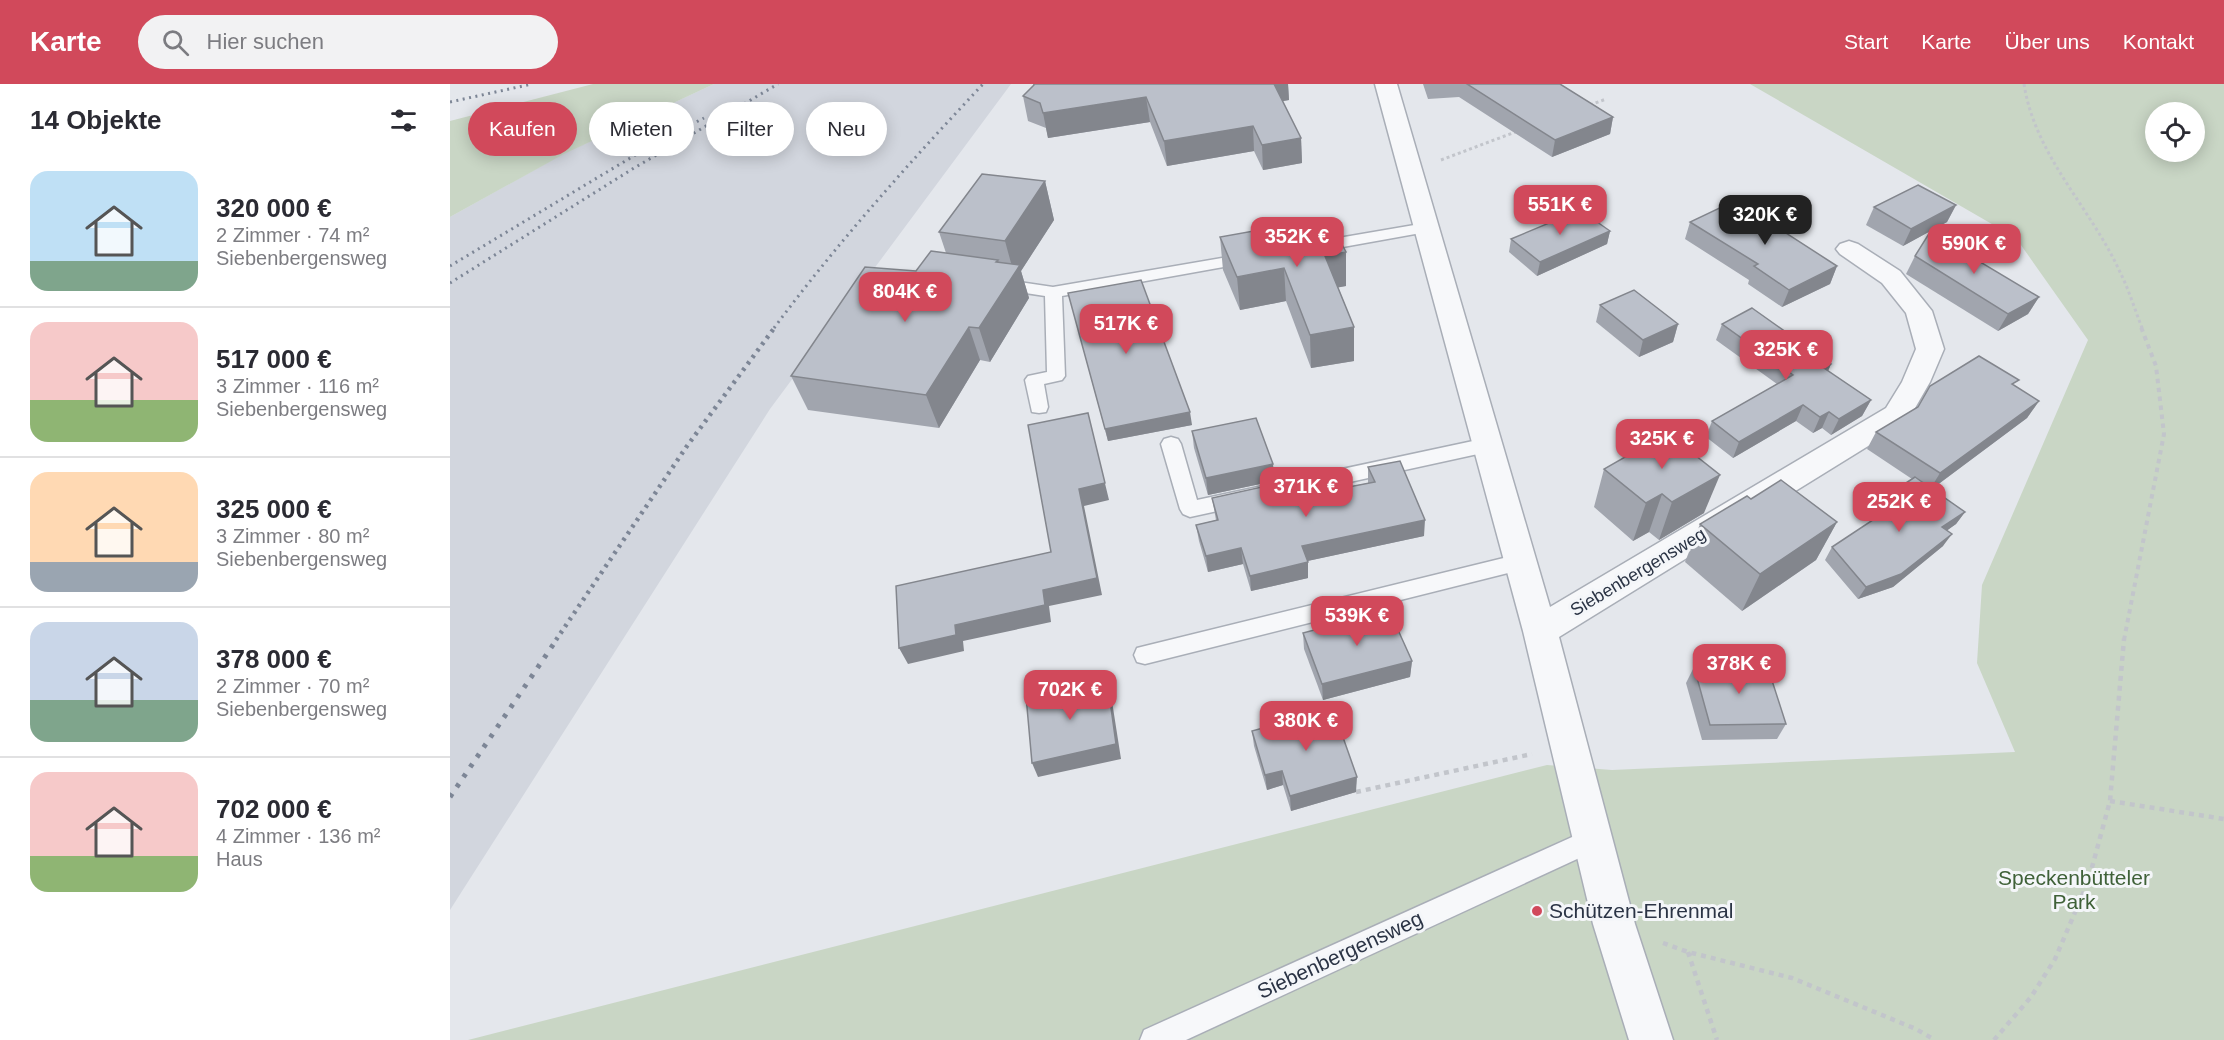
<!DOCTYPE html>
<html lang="de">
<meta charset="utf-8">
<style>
:root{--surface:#fff;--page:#f2f2f3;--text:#2b2b33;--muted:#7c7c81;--line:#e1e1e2;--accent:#d1495b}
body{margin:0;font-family:Arial,sans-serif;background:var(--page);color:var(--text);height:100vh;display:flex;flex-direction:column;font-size:22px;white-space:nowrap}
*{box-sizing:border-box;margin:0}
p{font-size:20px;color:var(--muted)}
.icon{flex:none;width:33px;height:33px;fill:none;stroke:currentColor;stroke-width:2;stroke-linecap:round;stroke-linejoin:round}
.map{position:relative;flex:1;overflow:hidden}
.drawer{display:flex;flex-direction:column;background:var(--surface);width:450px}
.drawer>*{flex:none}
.top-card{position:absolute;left:18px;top:18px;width:570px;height:54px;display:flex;gap:12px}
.fabs{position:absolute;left:1695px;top:18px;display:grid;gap:12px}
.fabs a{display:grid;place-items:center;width:60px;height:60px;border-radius:50%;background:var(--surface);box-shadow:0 3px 15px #0003;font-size:30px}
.price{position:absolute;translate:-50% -51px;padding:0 14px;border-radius:12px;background:var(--accent);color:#fff;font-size:20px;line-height:39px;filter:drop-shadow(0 2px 3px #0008)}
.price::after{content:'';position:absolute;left:50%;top:36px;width:18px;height:14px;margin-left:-9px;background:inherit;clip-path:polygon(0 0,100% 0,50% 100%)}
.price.current{background:#222;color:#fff}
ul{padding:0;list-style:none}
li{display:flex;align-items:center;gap:18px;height:150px;padding:0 30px}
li+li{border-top:2px solid var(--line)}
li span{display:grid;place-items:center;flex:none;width:168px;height:120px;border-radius:18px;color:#555}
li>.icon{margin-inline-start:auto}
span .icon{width:72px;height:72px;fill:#fffc;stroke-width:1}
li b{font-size:26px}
h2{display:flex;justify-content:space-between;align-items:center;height:72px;padding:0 30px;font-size:26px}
.tag{padding:0 21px;border-radius:27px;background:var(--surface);box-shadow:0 3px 15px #0003;font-size:21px;line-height:54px}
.tag.current{background:var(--accent);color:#fff}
header{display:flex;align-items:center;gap:36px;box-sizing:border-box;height:84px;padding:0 30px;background:var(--accent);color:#fff}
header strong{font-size:28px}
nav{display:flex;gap:33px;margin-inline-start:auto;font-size:21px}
.search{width:420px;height:54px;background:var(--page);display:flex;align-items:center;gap:15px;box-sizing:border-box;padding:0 21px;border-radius:33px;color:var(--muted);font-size:22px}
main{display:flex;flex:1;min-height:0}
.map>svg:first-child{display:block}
.built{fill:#d2d6de}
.green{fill:#c9d6c5;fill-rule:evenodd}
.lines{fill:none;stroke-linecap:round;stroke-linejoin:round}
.service-casing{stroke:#a9aeb7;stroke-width:3}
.minor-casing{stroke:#a9aeb7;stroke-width:3}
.path-far2{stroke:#c2c5cb;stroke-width:3;stroke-dasharray:3 3;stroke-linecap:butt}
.path-far1{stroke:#c2c5cb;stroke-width:4;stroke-dasharray:4.5 4.5;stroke-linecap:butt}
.path{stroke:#c2c5cb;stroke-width:4.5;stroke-dasharray:5 5;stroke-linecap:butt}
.service{fill:#f7f8fa;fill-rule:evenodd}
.minor{fill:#f7f8fa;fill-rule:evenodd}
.rail-far2{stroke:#7d8696;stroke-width:3;stroke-dasharray:2 4.5;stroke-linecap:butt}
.rail-far1{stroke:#7d8696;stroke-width:4.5;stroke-dasharray:3 5;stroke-linecap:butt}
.rail{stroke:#7d8696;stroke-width:5;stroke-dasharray:4 8;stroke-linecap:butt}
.wall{fill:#a1a5ae}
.shaded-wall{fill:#83868d}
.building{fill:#bbc0ca;stroke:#83868d;stroke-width:1.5}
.poi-dot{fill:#d1495b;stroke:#f4f6f9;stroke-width:2}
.labels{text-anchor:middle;stroke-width:6;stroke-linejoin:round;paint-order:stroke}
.street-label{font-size:18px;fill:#2b3445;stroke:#f4f6f9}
.near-park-label{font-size:21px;fill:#3f6138;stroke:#f4f6f9}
.near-poi-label{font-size:21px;fill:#2b3445;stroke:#f4f6f9;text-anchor:start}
.near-street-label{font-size:21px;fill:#2b3445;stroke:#f4f6f9}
</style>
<header>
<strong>Karte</strong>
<div class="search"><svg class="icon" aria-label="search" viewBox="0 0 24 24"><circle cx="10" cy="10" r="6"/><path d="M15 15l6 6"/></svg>Hier suchen</div>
<nav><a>Start</a><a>Karte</a><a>Über uns</a><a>Kontakt</a></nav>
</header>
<main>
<section class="drawer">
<h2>14 Objekte<svg class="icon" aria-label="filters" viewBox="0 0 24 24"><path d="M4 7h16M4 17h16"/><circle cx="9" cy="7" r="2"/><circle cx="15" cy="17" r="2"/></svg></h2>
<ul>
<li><span style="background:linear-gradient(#bfe0f5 75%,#7fa58c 0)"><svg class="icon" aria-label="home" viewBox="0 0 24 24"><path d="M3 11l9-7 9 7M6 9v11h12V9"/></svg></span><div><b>320 000 €</b><p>2 Zimmer · 74 m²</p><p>Siebenbergensweg</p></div></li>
<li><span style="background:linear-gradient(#f6c9c9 65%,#8fb573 0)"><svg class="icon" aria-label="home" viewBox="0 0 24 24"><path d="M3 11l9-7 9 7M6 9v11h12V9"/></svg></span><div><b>517 000 €</b><p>3 Zimmer · 116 m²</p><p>Siebenbergensweg</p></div></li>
<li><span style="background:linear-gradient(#ffd9b3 75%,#9aa5b1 0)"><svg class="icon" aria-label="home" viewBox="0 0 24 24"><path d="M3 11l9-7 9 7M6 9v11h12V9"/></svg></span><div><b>325 000 €</b><p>3 Zimmer · 80 m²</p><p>Siebenbergensweg</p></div></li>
<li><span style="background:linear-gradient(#c9d6e8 65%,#7fa58c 0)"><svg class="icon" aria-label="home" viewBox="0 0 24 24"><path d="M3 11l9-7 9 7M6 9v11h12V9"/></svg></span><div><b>378 000 €</b><p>2 Zimmer · 70 m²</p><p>Siebenbergensweg</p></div></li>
<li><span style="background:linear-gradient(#f6c9c9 70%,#8fb573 0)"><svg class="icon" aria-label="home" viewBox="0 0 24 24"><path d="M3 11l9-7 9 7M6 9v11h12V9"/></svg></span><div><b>702 000 €</b><p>4 Zimmer · 136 m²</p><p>Haus</p></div></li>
</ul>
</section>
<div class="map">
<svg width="1774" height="956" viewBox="0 0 1774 956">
<rect width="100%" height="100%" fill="#e4e7ec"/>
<!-- built -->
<polygon class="built" points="264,0 561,0 320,325 0,826 0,133 113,70"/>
<!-- green -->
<g class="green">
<polygon points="143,0 264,0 114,70 0,133 0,37"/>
<path d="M1300,0H1774V956H18L1097,681L1162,686L1565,668L1527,579L1532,501L1638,256L1566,154ZM1706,28H1744V68H1706Z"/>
</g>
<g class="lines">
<!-- service casing -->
<g class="service-casing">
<g id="service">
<polygon points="976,139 984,144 982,147 865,168 857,163 865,158"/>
<polygon points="801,169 807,171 809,174 807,177 612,212 615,292 612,296 594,300 598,323 596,328 589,329 582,328 575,296 578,292 597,288 595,212 542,204 540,200 542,196 548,195 603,203"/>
<polygon points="721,353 728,355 731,360 747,416 1037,354 1044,356 1047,361 1044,366 1037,368 740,433 733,430 730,425 711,360 714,355"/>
<polygon points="1070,470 1077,472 1080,478 1077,484 1070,486 695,580 687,578 684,571 687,564 695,562"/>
<polygon points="1142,744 1151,748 1155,756 1151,764 736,956 690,956 694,946"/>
</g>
</g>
<!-- minor casing -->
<g class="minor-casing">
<polygon id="minor" points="925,0 947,0 1100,523 1436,324 1452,298 1466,265 1456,229 1432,199 1390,170 1386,165 1390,160 1399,157 1408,160 1450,187 1482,227 1494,265 1480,298 1457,338 1109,553 1185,840 1223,956 1179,956 1143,840 1073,547"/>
</g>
<!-- path-far2 -->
<g class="path-far2">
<path d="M1574,0C1585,72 1641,124 1670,188C1679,206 1685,226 1692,244"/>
<polyline points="1140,21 1156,15"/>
<polyline points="991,76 1068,47"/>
</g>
<!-- path-far1 -->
<polyline class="path-far1" points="1674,556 1714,350 1706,282 1691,243"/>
<!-- path -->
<g class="path">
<polyline points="906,708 1082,670"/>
<polyline points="1660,717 1774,735"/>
<polyline points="1213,859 1238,868 1342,894 1466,945 1485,956"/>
<polyline points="1238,868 1267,956"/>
<polyline points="1544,956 1581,913 1605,875 1638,798 1660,717 1674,555"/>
</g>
<!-- service -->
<use href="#service" class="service"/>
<!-- minor -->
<use href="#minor" class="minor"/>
<!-- rail-far2 -->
<g class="rail-far2">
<polyline points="0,18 82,0"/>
<polyline points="0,182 207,58 254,34"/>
<polyline points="0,199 184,84 328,0"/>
<path d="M324,244C388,158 460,78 533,0"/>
</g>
<!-- rail-far1 -->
<polyline class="rail-far1" points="106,556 237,362 325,243"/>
<!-- rail -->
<polyline class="rail" points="0,713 107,555"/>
</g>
<!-- wall -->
<g class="wall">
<polygon points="583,0 838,0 839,16 833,17 851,54 852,79 813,86 804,67 717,82 700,38 598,54 596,44 578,37 573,12 584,2"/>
<polygon points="973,0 1110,0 1163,33 1160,50 1102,73 1009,13 978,15"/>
<polygon points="595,97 604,136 571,187 579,214 540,278 530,276 489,344 358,326 341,292 466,187 496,169 489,148"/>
<polygon points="1506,121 1497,138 1453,162 1416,141 1424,123"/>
<polygon points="1240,138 1387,182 1380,200 1332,223 1298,200 1299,196 1235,155"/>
<polygon points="1160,147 1157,160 1087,192 1059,168 1061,155"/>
<polygon points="770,153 896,168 896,202 888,203 904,243 904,277 861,284 836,217 790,226 773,186"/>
<polygon points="1465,172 1589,213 1578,230 1548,247 1456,190"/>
<polygon points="618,209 742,341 658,357"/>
<polygon points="1150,221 1228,240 1223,258 1189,273 1146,238"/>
<polygon points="1272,240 1381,280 1378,287 1421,316 1412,332 1381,351 1372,344 1363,349 1346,337 1283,374 1256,353 1262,337 1327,300 1266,256"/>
<polygon points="1565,302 1589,317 1577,334 1482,405 1515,428 1506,440 1497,446 1493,462 1443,503 1408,515 1375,476 1382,463 1422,437 1416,433 1424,420 1462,395 1417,365 1426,348 1468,323"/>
<polygon points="742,347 823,380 824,397 758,411 744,364"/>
<polygon points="918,383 974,452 857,477 858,494 801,507 793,480 758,488 749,457 746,441 766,436 762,414 836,415 918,399"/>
<polygon points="1154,385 1254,429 1209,456 1199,448 1183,457 1144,423"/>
<polygon points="1301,415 1387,438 1366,476 1292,527 1235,478 1250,440"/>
<polygon points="853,549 962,577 960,593 873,616 854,565"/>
<polygon points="1244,583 1336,640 1327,655 1252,656 1236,599"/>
<polygon points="802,647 906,708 841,727 833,701 817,706 804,662"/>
</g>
<!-- shaded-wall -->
<g class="shaded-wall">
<polygon points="821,0 838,0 839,16 822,19"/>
<polygon points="696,13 700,38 598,54 593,29"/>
<polygon points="1163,33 1160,50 1102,73 1105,56"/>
<polygon points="803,42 804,67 717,82 714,57"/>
<polygon points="851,54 852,79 813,86 812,61"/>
<polygon points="595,97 604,136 571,187 579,214 540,278 529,244 546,178 548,176 555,203 564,190 555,157"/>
<polygon points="1506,121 1497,138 1453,162 1461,145"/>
<polygon points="1160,147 1157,160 1087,192 1090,178"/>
<polygon points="896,168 896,202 875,206 875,172"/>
<polygon points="1387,182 1380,200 1332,223 1339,206"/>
<polygon points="834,184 836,217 790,226 787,193"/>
<polygon points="1589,213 1578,230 1548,247 1558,230"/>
<polygon points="1228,240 1223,258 1189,273 1193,256"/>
<polygon points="519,243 530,276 489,344 476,311"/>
<polygon points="904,243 904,277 861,284 860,251"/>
<polygon points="1381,280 1374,296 1374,284"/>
<polygon points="1421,316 1412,332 1381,351 1389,335"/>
<polygon points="1589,317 1577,334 1479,407 1490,389"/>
<polygon points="1353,321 1346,337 1283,374 1289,358"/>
<polygon points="740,328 742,341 658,357 655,345"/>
<polygon points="1379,328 1372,344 1363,349 1370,333"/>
<polygon points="638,329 659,416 634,422 652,511 599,522 601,538 513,557 514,567 458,580 449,564 593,506 629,405"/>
<polygon points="823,380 824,397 758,411 756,394"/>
<polygon points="1270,391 1254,429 1209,456 1222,418"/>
<polygon points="1212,410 1199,448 1183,457 1196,419"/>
<polygon points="1515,428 1506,440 1484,456 1492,443"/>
<polygon points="975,436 974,452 853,478 852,462"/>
<polygon points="1387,438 1366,476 1292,527 1310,490"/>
<polygon points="1502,450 1493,462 1443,503 1408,515 1416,503"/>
<polygon points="791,464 793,480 758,488 756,472"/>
<polygon points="858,478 858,494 801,507 800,492"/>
<polygon points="962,577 960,593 873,616 872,600"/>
<polygon points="657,595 661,611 671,675 588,693 582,679"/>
<polygon points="832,687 833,701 817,706 815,691"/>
<polygon points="907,693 906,708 841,727 840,712"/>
</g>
<!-- building -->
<g class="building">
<polygon points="584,0 824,0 851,54 812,61 803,42 714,57 696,13 593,29 590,19 573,12 584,1"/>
<polygon points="1017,0 1110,0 1163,33 1105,56"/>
<polygon points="532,90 595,97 555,157 489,148"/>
<polygon points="1468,101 1506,121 1461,145 1424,123"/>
<polygon points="1280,119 1304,133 1308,131 1387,182 1339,206 1304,182 1308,180 1240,138"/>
<polygon points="1130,126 1160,147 1090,178 1061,155"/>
<polygon points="878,134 896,168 875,172 904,243 860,251 834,184 787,193 770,153"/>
<polygon points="1480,148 1589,213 1558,230 1465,172"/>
<polygon points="481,167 548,176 546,178 570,181 529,244 519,243 476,311 341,292 415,183 466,187"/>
<polygon points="691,196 740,328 655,345 618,209"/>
<polygon points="1184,206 1228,240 1193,256 1150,221"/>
<polygon points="1302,224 1381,280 1374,284 1421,316 1389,335 1379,328 1370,333 1353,321 1289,358 1262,337 1343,291 1272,240"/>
<polygon points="1529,272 1569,296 1562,300 1589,317 1490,389 1426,348 1468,323 1480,302"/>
<polygon points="638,329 655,399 629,405 647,494 593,506 595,521 505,541 506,551 449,564 446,502 601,468 578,341"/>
<polygon points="806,334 823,380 756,394 742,347"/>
<polygon points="1217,349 1270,391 1222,418 1212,410 1196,419 1154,385"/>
<polygon points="950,377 975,436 852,462 858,478 800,492 791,464 756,472 746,441 768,436 762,414 830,399 836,415 925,398 918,383"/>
<polygon points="1465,393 1515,428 1492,443 1502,450 1451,490 1416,503 1382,463 1435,428 1424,420"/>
<polygon points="1331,396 1387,438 1310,490 1250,440 1297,412 1301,415"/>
<polygon points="939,526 962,577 872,600 853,549"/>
<polygon points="1317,581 1336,640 1260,641 1244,583"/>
<polygon points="657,595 666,660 582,679 576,612"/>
<polygon points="883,625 907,693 840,712 832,687 815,691 802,647"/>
</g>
<!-- markers -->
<circle class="poi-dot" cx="1087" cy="827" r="6"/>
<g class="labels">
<!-- street labels -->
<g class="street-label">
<text transform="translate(1188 488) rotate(-31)" y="6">Siebenbergensweg</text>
</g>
<!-- near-park labels -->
<g class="near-park-label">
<text x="1624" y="801">Speckenbütteler<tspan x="1624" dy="24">Park</tspan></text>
</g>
<!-- near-poi labels -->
<g class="near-poi-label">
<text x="1099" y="834">Schützen-Ehrenmal</text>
</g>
<!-- near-street labels -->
<g class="near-street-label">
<text transform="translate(890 871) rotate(-25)" y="7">Siebenbergensweg</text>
</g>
</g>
</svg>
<div class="fabs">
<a><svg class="icon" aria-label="locate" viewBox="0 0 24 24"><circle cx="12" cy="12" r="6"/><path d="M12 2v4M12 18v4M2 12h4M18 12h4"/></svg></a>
</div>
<b class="price" style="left:1110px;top:152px">551K €</b>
<b class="price current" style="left:1315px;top:162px">320K €</b>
<b class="price" style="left:847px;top:184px">352K €</b>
<b class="price" style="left:1524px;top:191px">590K €</b>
<b class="price" style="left:455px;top:239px">804K €</b>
<b class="price" style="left:676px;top:271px">517K €</b>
<b class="price" style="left:1336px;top:297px">325K €</b>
<b class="price" style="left:1212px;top:386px">325K €</b>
<b class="price" style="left:856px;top:434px">371K €</b>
<b class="price" style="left:1449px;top:449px">252K €</b>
<b class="price" style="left:907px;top:563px">539K €</b>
<b class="price" style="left:1289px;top:611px">378K €</b>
<b class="price" style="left:620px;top:637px">702K €</b>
<b class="price" style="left:856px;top:668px">380K €</b>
<div class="top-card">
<a class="tag current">Kaufen</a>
<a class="tag">Mieten</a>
<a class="tag">Filter</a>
<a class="tag">Neu</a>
</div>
</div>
</main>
